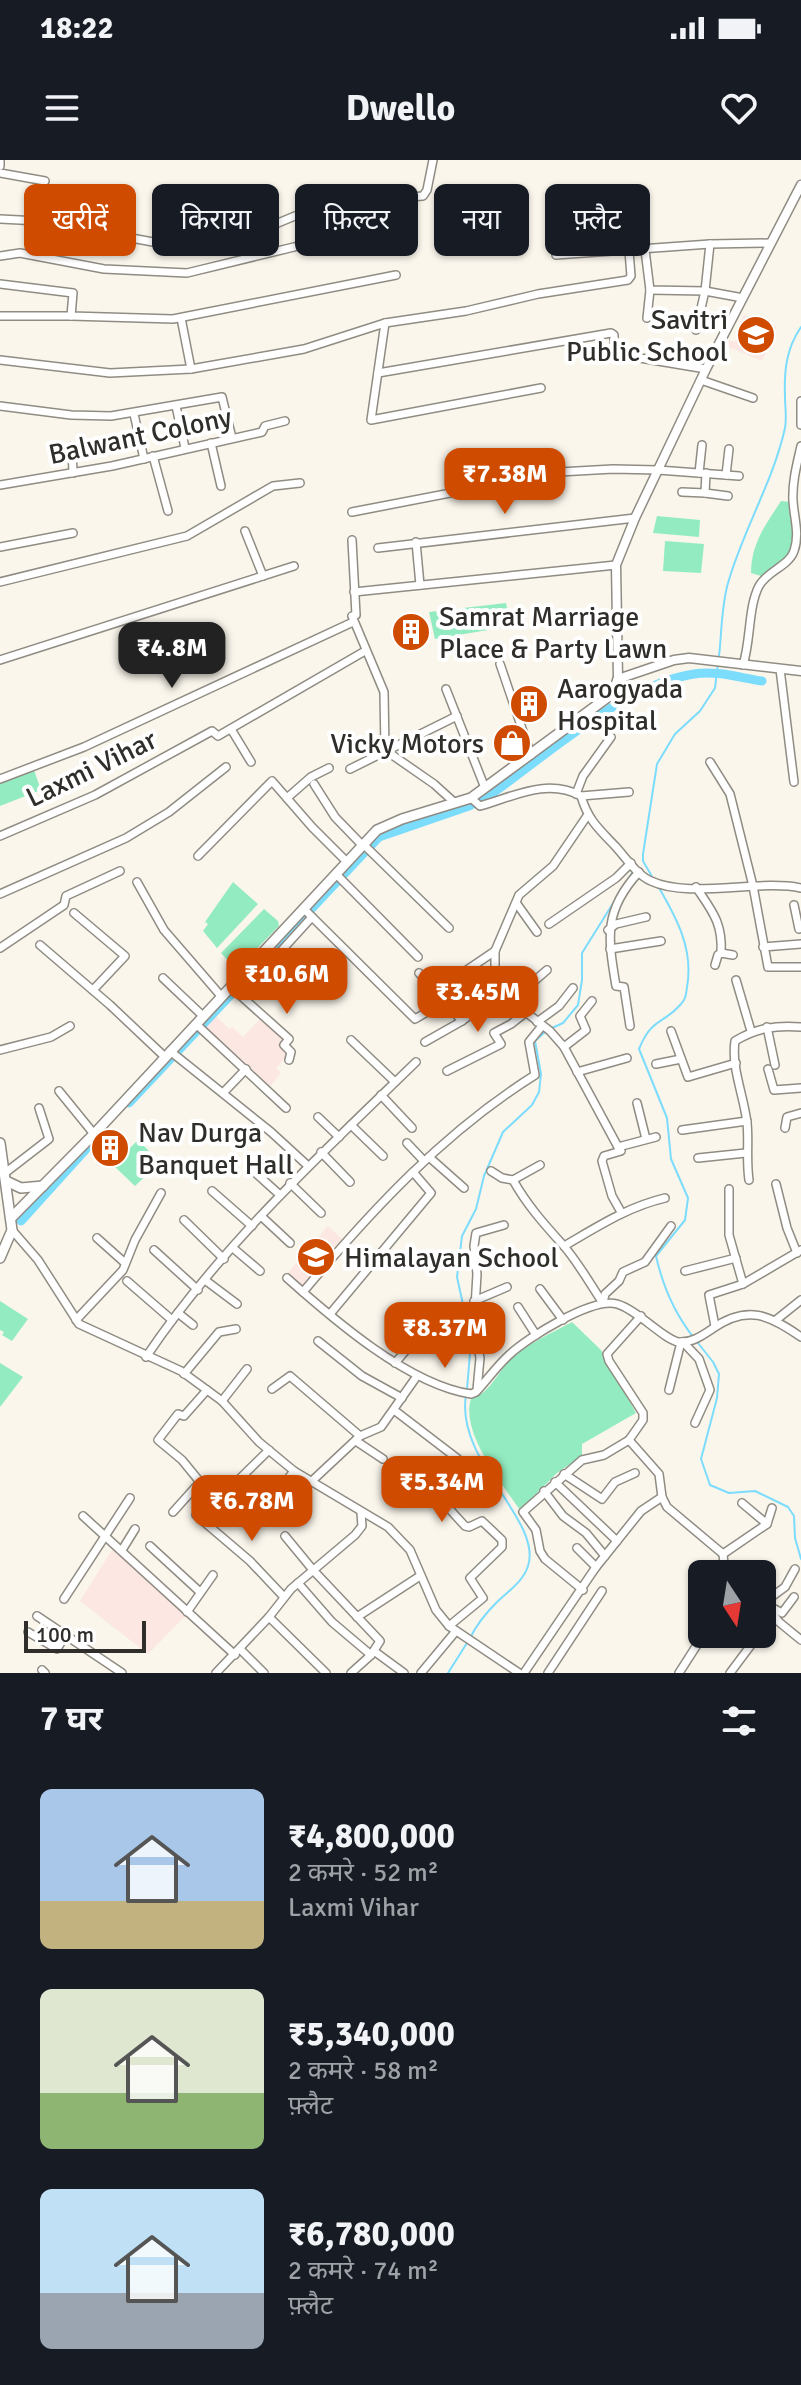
<!DOCTYPE html>
<html lang="hi">
<meta charset="utf-8">
<style>
:root{--surface:#171b24;--page:#242831;--text:#f1f3f6;--muted:#9ea1a6;--accent:#cf4b00}
body{margin:0;font-family:Signika,"Noto Sans Devanagari",sans-serif;background:var(--page);color:var(--text);height:100vh;display:flex;flex-direction:column;font-size:30px;white-space:nowrap}
*{box-sizing:border-box;margin:0}
p{font-size:26px;color:var(--muted)}
.icon{flex:none;width:44px;height:44px;fill:none;stroke:currentColor;stroke-width:2;stroke-linecap:round;stroke-linejoin:round}
.map{position:relative;height:1513px;overflow:hidden}
.details{display:flex;flex-direction:column;background:var(--surface);flex:1}
.details>*{flex:none}
.hud{position:absolute;left:24px;top:24px;width:754px;height:72px;display:flex;gap:16px}
.needle{width:52px;rotate:168deg}
.tools{position:absolute;left:688px;top:1400px;display:grid;gap:16px}
.tools a{display:grid;place-items:center;width:88px;height:88px;border-radius:12px;background:var(--surface);box-shadow:0 2px 6px #0004;font-size:40px}
.scale{position:absolute;left:24px;bottom:20px;width:122px;box-sizing:border-box;padding-left:8px;border:4px solid #302e2b;border-top:0;font-size:22px;line-height:28px;white-space:nowrap;color:#302e2b;-webkit-text-stroke:6px #fff;paint-order:stroke}
.price{position:absolute;translate:-50% -68px;padding:0 18px;border-radius:16px;background:var(--accent);color:#fff;font-size:26px;line-height:52px;filter:drop-shadow(0 2px 4px #0008)}
.price::after{content:'';position:absolute;left:50%;top:48px;width:24px;height:18px;margin-left:-12px;background:inherit;clip-path:polygon(0 0,100% 0,50% 100%)}
.price.on{background:#222;color:#fff}
ul{padding:0;list-style:none}
li{display:flex;align-items:center;gap:24px;height:200px;padding:0 40px}
li span{display:grid;place-items:center;flex:none;width:224px;height:160px;border-radius:12px;color:#555}
li>.icon{margin-inline-start:auto}
span .icon{width:96px;height:96px;fill:#fffc;stroke-width:1}
li b{font-size:34px}
h2{display:flex;justify-content:space-between;align-items:center;height:96px;padding:0 40px;font-size:34px}
.chip{padding:0 28px;border-radius:12px;background:var(--surface);box-shadow:0 2px 6px #0004;font-size:28px;line-height:72px}
.chip.on{background:var(--accent);color:#fff}
.status{display:flex;justify-content:space-between;align-items:center;height:56px;padding:0 40px;background:var(--surface);direction:ltr}
.status svg{height:22px;fill:currentColor}
header{display:flex;justify-content:space-between;align-items:center;height:104px;padding:0 40px;background:var(--surface);font-size:36px;font-weight:800}
.map>svg:first-child{display:block}
.education{fill:#fce7e2}
.green{fill:#93ecc1}
.lines{fill:none;stroke-linecap:round;stroke-linejoin:round}
.stream{stroke:#7cdcfc;stroke-width:2}
.canal{stroke:#7cdcfc;stroke-width:9}
.minor-casing{stroke:#908c84;stroke-width:10}
.tertiary-casing{stroke:#908c84;stroke-width:11}
.secondary-casing{stroke:#908c84;stroke-width:12}
.minor{stroke:#fff;stroke-width:7}
.tertiary{stroke:#fff;stroke-width:8}
.secondary{stroke:#fff;stroke-width:9}
.labels{text-anchor:middle;stroke-width:8;stroke-linejoin:round;paint-order:stroke}
.poi-label{font-size:28px;fill:#302e2b;stroke:#fff;text-anchor:start}
.street-label{font-size:28px;fill:#302e2b;stroke:#fff}
</style>
<div class="status"><b>18:22</b><svg viewBox="0 0 49 12"><path d="M0 12V9h3v3zM5 12V6h3v6zM10 12V3h3v9zM15 12V0h3v12zM26 1h20v11H26zM47 4h2v5h-2z"/></svg></div>
<header><svg class="icon" aria-label="menu" viewBox="0 0 24 24"><path d="M4 6h16M4 12h16M4 18h16"/></svg>Dwello<svg class="icon" aria-label="heart" viewBox="0 0 24 24"><path d="M12 20l-8-8c-3-5 5-10 8-4 3-6 11-1 8 4z"/></svg></header>
<div class="map">
<svg width="801" height="1513" viewBox="0 0 801 1513">
<rect width="100%" height="100%" fill="#faf6ec"/>
<!-- education -->
<g class="education">
<polygon points="744,155 777,167 762,201 726,186 729,180 735,182 741,170 738,168"/>
<polygon points="215,855 229,869 232,867 243,877 261,858 287,880 290,894 276,908 281,913 269,928 202,867"/>
<polygon points="328,1066 344,1081 304,1128 287,1114"/>
<polygon points="114,1387 186,1455 148,1494 80,1441"/>
</g>
<!-- green -->
<g class="green">
<path d="M781,341L791,342L794,365L790,395L761,416L751,413C751,384 766,364 781,341Z"/>
<polygon points="657,356 700,360 699,377 653,373"/>
<polygon points="665,381 704,384 701,413 663,411"/>
<polygon points="506,443 511,466 435,479 429,452"/>
<polygon points="34,610 41,630 0,646 0,624"/>
<polygon points="233,722 258,744 217,788 203,771 208,764 205,762"/>
<polygon points="264,749 278,761 279,766 236,810 221,793"/>
<polygon points="138,980 160,1002 135,1026 113,1005"/>
<polygon points="0,1141 28,1159 12,1181 2,1175 4,1172 0,1170"/>
<path d="M572,1162L601,1190L636,1253L582,1284V1296L557,1313L520,1350C502,1324 460,1272 471,1239C490,1233 497,1213 511,1199C528,1183 552,1173 572,1162Z"/>
<polygon points="0,1203 23,1217 0,1247"/>
</g>
<g class="lines">
<!-- stream -->
<g class="stream">
<path d="M719,496C722,471 721,448 728,423C743,370 773,322 785,268C787,258 785,247 785,237C784,211 786,189 801,167"/>
<polyline points="654,720 643,701 643,694 657,604 675,574 700,551 715,528 718,503"/>
<path d="M658,726C676,757 694,789 687,827C686,834 686,839 681,844C663,865 652,857 639,889L667,958L671,999L688,1038L685,1060L656,1096C663,1127 674,1153 694,1178"/>
<polyline points="552,868 563,863 578,845 582,820 582,793 632,713"/>
<polyline points="698,1183 713,1202 719,1214 717,1238 701,1299 710,1325 729,1333 755,1331 788,1347 794,1356 795,1378 801,1399"/>
<polyline points="467,1229 471,1181 457,1117 462,1076 476,1049 484,1016 503,972 532,945 539,932 541,914 535,881 546,871"/>
<path d="M466,1235C455,1301 543,1361 528,1406C523,1422 508,1431 496,1443C486,1453 476,1466 470,1478"/>
<polyline points="448,1513 467,1483"/>
</g>
<!-- canal -->
<g class="canal">
<path d="M129,943L379,677L469,646L493,633C549,593 626,524 694,514C715,510 741,518 762,521"/>
<polyline points="21,1061 97,977"/>
</g>
<!-- minor casing -->
<g class="minor-casing">
<g id="minor">
<polyline points="0,0 0,6"/>
<polyline points="0,13 45,21"/>
<polyline points="0,59 39,61 153,82 211,76 246,66 278,63 319,46 333,43 423,36 427,30 433,0"/>
<polyline points="645,90 650,130 705,131 743,138"/>
<polyline points="556,95 710,84 771,83"/>
<polyline points="0,96 20,93 104,109 187,113 294,87 369,65 374,87 398,83"/>
<polyline points="0,124 73,133 71,156 173,159 396,115"/>
<polyline points="0,156 71,156"/>
<polyline points="181,158 191,209"/>
<polyline points="647,158 650,130"/>
<polyline points="385,163 371,260 541,228"/>
<polyline points="696,170 705,131 710,84"/>
<polyline points="0,200 110,213 191,209 304,189 385,163 466,151 538,134 628,120 631,116 629,91"/>
<polyline points="378,213 611,173 614,175 614,191 616,194 706,209"/>
<polyline points="701,220 753,238"/>
<polyline points="801,241 801,265"/>
<polyline points="0,246 71,255 111,256 222,237 232,278"/>
<polyline points="176,246 185,288"/>
<polyline points="134,254 144,299"/>
<polyline points="211,283 221,326"/>
<polyline points="72,286 73,313"/>
<polyline points="153,296 168,351"/>
<polyline points="699,313 702,285"/>
<polyline points="726,315 729,289"/>
<polyline points="0,325 112,306 262,272 265,266 285,261"/>
<polyline points="682,332 705,333 706,313"/>
<polyline points="705,333 728,336"/>
<polyline points="352,352 559,312 613,309 658,310 739,316"/>
<polyline points="245,371 263,416"/>
<polyline points="352,380 356,455 352,456 384,532 385,590 434,624 455,643"/>
<polyline points="416,382 420,425"/>
<polyline points="0,387 73,373"/>
<polyline points="378,388 635,358"/>
<polyline points="0,422 187,376 273,326 300,323"/>
<polyline points="354,432 616,405"/>
<polyline points="0,500 294,406"/>
<polyline points="500,504 531,595"/>
<path d="M743,505C751,480 748,447 759,426C767,411 789,406 794,391C800,374 794,358 793,341C792,322 797,304 801,286"/>
<polyline points="780,509 794,622"/>
<polyline points="446,529 485,628"/>
<polyline points="231,569 251,602"/>
<polyline points="710,602 730,634 753,726 768,807 801,807"/>
<polyline points="350,609 457,556"/>
<polyline points="0,619 84,587 353,462"/>
<polyline points="314,624 335,657 362,685"/>
<polyline points="576,634 583,616 611,577"/>
<polyline points="581,636 629,632"/>
<polyline points="287,638 311,617 329,608"/>
<path d="M471,638L480,646C515,636 547,618 581,636C588,660 599,669 616,687C626,698 637,715 651,721C689,739 759,719 801,728"/>
<polyline points="587,656 553,706 519,735 495,791 495,817 500,832 550,871 564,887 618,987 621,991 604,996 602,1001 612,1036 621,1052"/>
<polyline points="0,676 95,635 212,571 218,576 365,491"/>
<polyline points="363,684 449,768"/>
<polyline points="198,696 272,621 312,667 347,702"/>
<polyline points="336,714 418,797"/>
<polyline points="137,722 164,770 221,836"/>
<path d="M696,727C712,751 723,763 721,793L718,795L715,805"/>
<polyline points="0,734 126,678 169,652 226,607"/>
<polyline points="517,744 537,772"/>
<polyline points="794,745 799,769"/>
<polyline points="304,749 415,859 444,842"/>
<polyline points="74,753 125,796 93,830"/>
<polyline points="312,757 282,790 318,833"/>
<polyline points="549,764 616,718 631,703"/>
<polyline points="608,770 616,764 646,757"/>
<polyline points="40,785 110,845 165,897"/>
<polyline points="763,787 801,784"/>
<polyline points="0,788 64,745 66,736 120,711"/>
<polyline points="610,789 661,781"/>
<polyline points="721,793 733,795"/>
<polyline points="467,810 495,791"/>
<polyline points="419,813 462,861"/>
<polyline points="163,818 203,856"/>
<polyline points="736,820 751,871"/>
<polyline points="231,827 289,879 284,885 291,892 289,900"/>
<polyline points="510,842 547,810"/>
<polyline points="537,862 559,846 573,828"/>
<polyline points="196,864 286,948"/>
<path d="M630,866L624,827L616,826C608,778 603,751 639,712"/>
<polyline points="767,867 775,905"/>
<polyline points="671,871 688,917 736,903"/>
<polyline points="351,880 395,922"/>
<polyline points="425,882 462,861 500,832"/>
<polyline points="564,887 586,870 580,856 592,841"/>
<polyline points="0,890 51,877 70,866"/>
<polyline points="170,891 271,972 307,1005"/>
<polyline points="656,904 681,899"/>
<polyline points="768,909 774,930 801,928"/>
<polyline points="447,911 501,884 494,873 511,864 525,853"/>
<polyline points="577,912 627,898"/>
<polyline points="59,931 94,974"/>
<polyline points="223,933 246,909"/>
<polyline points="381,935 412,968"/>
<polyline points="637,943 646,979"/>
<polyline points="318,957 339,977"/>
<polyline points="351,965 383,996"/>
<polyline points="785,968 787,957 801,953"/>
<polyline points="682,970 747,961"/>
<polyline points="407,983 424,1001"/>
<polyline points="618,987 656,977"/>
<polyline points="321,992 350,1022"/>
<polyline points="429,997 464,1028"/>
<polyline points="698,998 746,993"/>
<polyline points="249,1007 280,1035"/>
<path d="M491,1011L502,1018L513,1020C527,1045 544,1064 563,1085C578,1102 590,1124 603,1143"/>
<polyline points="5,1013 49,979 39,948"/>
<polyline points="513,1020 540,1005"/>
<path d="M749,1020C746,1000 749,980 747,963C744,936 731,908 735,881C757,868 775,865 801,867"/>
<polyline points="290,1023 321,1053"/>
<polyline points="776,1024 787,1068 797,1093"/>
<polyline points="729,1029 729,1075 743,1124"/>
<polyline points="212,1031 252,1066"/>
<polyline points="261,1056 290,1083"/>
<polyline points="184,1060 224,1099"/>
<polyline points="12,1070 38,1100 79,1164 181,1211 222,1241 259,1282 294,1311 388,1367 410,1390 436,1450 449,1466 519,1513"/>
<polyline points="97,1078 125,1103"/>
<path d="M564,1086C597,1067 627,1047 665,1038"/>
<polyline points="233,1088 260,1111"/>
<polyline points="154,1090 198,1130"/>
<polyline points="685,1111 736,1098"/>
<path d="M287,1118C333,1159 409,1225 471,1234L476,1232C487,1220 497,1206 509,1195C527,1178 592,1137 617,1144C638,1150 664,1180 679,1182C692,1183 703,1175 712,1169C747,1144 770,1155 801,1177"/>
<polyline points="205,1120 237,1144"/>
<polyline points="127,1121 172,1160"/>
<polyline points="540,1129 563,1160"/>
<path d="M303,1132C371,1051 444,972 535,915L529,882L542,866"/>
<polyline points="474,1141 507,1127"/>
<polyline points="603,1143 605,1134 619,1121 623,1112 645,1102 671,1066"/>
<polyline points="518,1147 536,1175"/>
<polyline points="178,1153 193,1165"/>
<polyline points="330,1154 431,1033 413,1012"/>
<polyline points="641,1156 607,1194 609,1201 643,1253 643,1260 629,1280 659,1314 662,1337 667,1347 723,1394 725,1414"/>
<polyline points="76,1160 123,1110 135,1080 161,1033"/>
<polyline points="776,1160 801,1140"/>
<polyline points="715,1166 709,1135 743,1124 801,1090"/>
<polyline points="318,1181 362,1216 402,1238"/>
<polyline points="683,1182 699,1199 710,1230 695,1263"/>
<path d="M146,1197C220,1087 321,994 416,902"/>
<polyline points="395,1203 414,1181 435,1164"/>
<polyline points="184,1214 219,1172 236,1169"/>
<polyline points="272,1229 290,1216 360,1276"/>
<polyline points="477,1230 480,1198 474,1164 477,1114 474,1086 476,1073 504,1065"/>
<polyline points="669,1230 681,1182"/>
<polyline points="222,1241 247,1209"/>
<polyline points="394,1250 458,1299 457,1309 433,1325 433,1331 465,1366 469,1367 482,1361 502,1380 502,1387 470,1418 483,1438 449,1466"/>
<polyline points="356,1281 383,1299"/>
<polyline points="564,1314 602,1339 615,1322 635,1313"/>
<polyline points="313,1320 360,1276 381,1267 417,1216"/>
<polyline points="200,1322 182,1300 158,1280 178,1254 184,1256 207,1230"/>
<polyline points="555,1322 617,1381"/>
<polyline points="544,1331 563,1356 586,1373 605,1396"/>
<polyline points="742,1343 767,1364"/>
<polyline points="173,1352 200,1322 218,1340 269,1290"/>
<polyline points="196,1355 250,1401 284,1437"/>
<polyline points="83,1356 235,1495"/>
<polyline points="245,1363 272,1339 294,1311"/>
<polyline points="285,1376 313,1410 380,1481 371,1495 351,1513"/>
<polyline points="150,1386 200,1432"/>
<polyline points="577,1388 596,1407"/>
<polyline points="122,1390 135,1369"/>
<polyline points="723,1394 767,1364 772,1348"/>
<polyline points="298,1423 332,1462 371,1495"/>
<polyline points="583,1430 545,1399 540,1391 536,1370 523,1352 582,1300 604,1295 629,1280"/>
<polyline points="64,1439 130,1338"/>
<polyline points="762,1439 779,1462 801,1480"/>
<polyline points="766,1441 785,1427 795,1409"/>
<polyline points="771,1447 782,1453 794,1437"/>
<polyline points="187,1452 213,1415"/>
<polyline points="37,1456 122,1513"/>
<polyline points="269,1457 326,1513"/>
<polyline points="357,1457 420,1416"/>
<polyline points="28,1472 57,1489 65,1476"/>
<polyline points="240,1489 264,1513"/>
<polyline points="374,1491 404,1513"/>
<polyline points="42,1510 45,1513"/>
<polyline points="216,1513 269,1457 291,1429 355,1375 362,1366 361,1353"/>
<polyline points="421,1513 456,1471"/>
<polyline points="524,1513 596,1407 641,1351 662,1337"/>
<polyline points="548,1513 602,1431"/>
<polyline points="679,1513 704,1474"/>
<polyline points="730,1513 751,1485"/>
</g>
</g>
<!-- tertiary casing -->
<g class="tertiary-casing">
<polyline id="tertiary" points="801,25 706,209 635,358 616,405 618,519 674,500 689,498 801,511"/>
</g>
<!-- secondary casing -->
<g class="secondary-casing">
<g id="secondary">
<polyline points="0,983 12,1070 0,1098"/>
<polyline points="6,1021 21,1028 43,1026"/>
<polyline points="12,1057 94,974 377,670 402,659 471,638 608,537 615,528 618,519"/>
</g>
</g>
<!-- minor -->
<use href="#minor" class="minor"/>
<!-- tertiary -->
<use href="#tertiary" class="tertiary"/>
<!-- secondary -->
<use href="#secondary" class="secondary"/>
</g>
<!-- icons -->
<defs>
<g id="school-disc" transform="scale(2)"><circle r="9.5" fill="#cf4b00" stroke="#fff"/><path d="M0-5L7-2L0 1L-7-2ZM-4 1L0 2.5L4 1V4Q0 6-4 4Z" fill="#fff"/></g>
<g id="building-disc" transform="scale(2)"><circle r="9.5" fill="#cf4b00" stroke="#fff"/><path d="M-4-6H4V6H1V3H-1V6H-4ZM-2.5-4.3h1.7v1.8h-1.7ZM.8-4.3h1.7v1.8H.8ZM-2.5-1h1.7V.8h-1.7ZM.8-1h1.7V.8H.8Z" fill="#fff"/></g>
<g id="shop-disc" transform="scale(2)"><circle r="9.5" fill="#cf4b00" stroke="#fff"/><path d="M-5-2.5h2.3a2.7 3.5 0 0 1 5.4 0H5L5.5 6h-11ZM-1.5-2.5h3a1.5 2.3 0 0 0-3 0Z" fill="#fff"/></g>
</defs>
<g fill-rule="evenodd">
<use href="#school-disc" x="756" y="175"/>
<use href="#building-disc" x="411" y="472"/>
<use href="#building-disc" x="529" y="544"/>
<use href="#shop-disc" x="512" y="583"/>
<use href="#building-disc" x="110" y="988"/>
<use href="#school-disc" x="316" y="1097"/>
</g>
<g class="labels">
<!-- poi labels -->
<g class="poi-label">
<text x="728" y="169" text-anchor="end">Savitri<tspan x="728" dy="32">Public School</tspan></text>
<text x="439" y="466">Samrat Marriage<tspan x="439" dy="32">Place &amp; Party Lawn</tspan></text>
<text x="557" y="538">Aarogyada<tspan x="557" dy="32">Hospital</tspan></text>
<text x="484" y="593" text-anchor="end">Vicky Motors</text>
<text x="138" y="982">Nav Durga<tspan x="138" dy="32">Banquet Hall</tspan></text>
<text x="344" y="1107">Himalayan School</text>
</g>
<!-- street labels -->
<g class="street-label">
<text transform="translate(140 275) rotate(-12)" y="10">Balwant Colony</text>
<text transform="translate(91 608) rotate(-26)" y="10">Laxmi Vihar</text>
</g>
</g>
</svg>
<div class="tools">
<a><svg class="needle" viewBox="-14 -14 28 28"><path d="M0-13l5 13h-10z" fill="#e53935"/><path d="M0 13l5-13h-10z" fill="#9ea1a6"/></svg></a>
</div>
<div class="scale">100 m</div>
<b class="price" style="left:505px;top:356px">₹7.38M</b>
<b class="price on" style="left:172px;top:530px">₹4.8M</b>
<b class="price" style="left:287px;top:856px">₹10.6M</b>
<b class="price" style="left:478px;top:874px">₹3.45M</b>
<b class="price" style="left:445px;top:1210px">₹8.37M</b>
<b class="price" style="left:442px;top:1364px">₹5.34M</b>
<b class="price" style="left:252px;top:1383px">₹6.78M</b>
<div class="hud">
<a class="chip on">खरीदें</a>
<a class="chip">किराया</a>
<a class="chip">फ़िल्टर</a>
<a class="chip">नया</a>
<a class="chip">फ़्लैट</a>
</div>
</div>
<section class="details">
<h2>7 घर<svg class="icon" aria-label="filters" viewBox="0 0 24 24"><path d="M4 7h16M4 17h16"/><circle cx="9" cy="7" r="2"/><circle cx="15" cy="17" r="2"/></svg></h2>
<ul>
<li><span style="background:linear-gradient(#a9c7e8 70%,#c2b280 0)"><svg class="icon" aria-label="home" viewBox="0 0 24 24"><path d="M3 11l9-7 9 7M6 9v11h12V9"/></svg></span><div><b>₹4,800,000</b><p>2 कमरे · 52 m²</p><p>Laxmi Vihar</p></div></li>
<li><span style="background:linear-gradient(#dfe7d0 65%,#8fb573 0)"><svg class="icon" aria-label="home" viewBox="0 0 24 24"><path d="M3 11l9-7 9 7M6 9v11h12V9"/></svg></span><div><b>₹5,340,000</b><p>2 कमरे · 58 m²</p><p>फ़्लैट</p></div></li>
<li><span style="background:linear-gradient(#bfe0f5 65%,#9aa5b1 0)"><svg class="icon" aria-label="home" viewBox="0 0 24 24"><path d="M3 11l9-7 9 7M6 9v11h12V9"/></svg></span><div><b>₹6,780,000</b><p>2 कमरे · 74 m²</p><p>फ़्लैट</p></div></li>
</ul>
</section>
